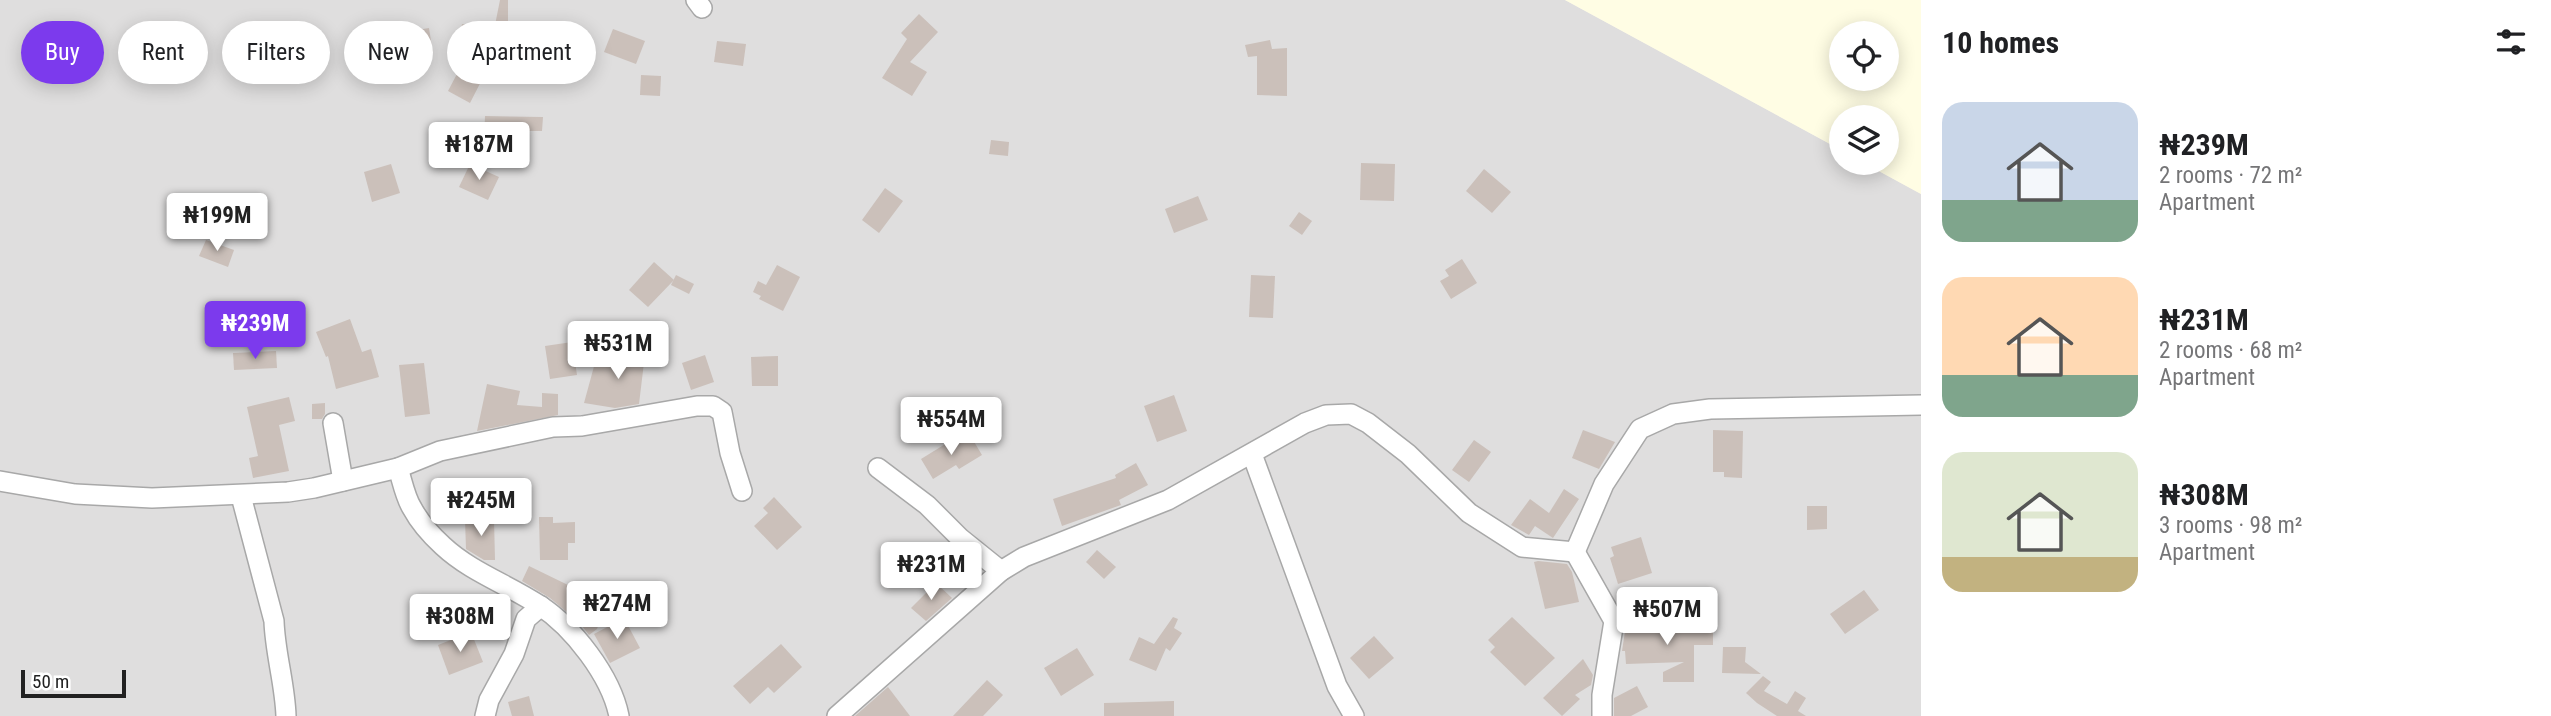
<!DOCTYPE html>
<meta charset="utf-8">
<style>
:root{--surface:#fff;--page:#f2f2f2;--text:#202124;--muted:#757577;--accent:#7c3aed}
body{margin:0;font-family:"Roboto Condensed",sans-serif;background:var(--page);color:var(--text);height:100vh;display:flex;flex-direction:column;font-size:26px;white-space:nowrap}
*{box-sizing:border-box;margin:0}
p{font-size:23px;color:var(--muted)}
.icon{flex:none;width:38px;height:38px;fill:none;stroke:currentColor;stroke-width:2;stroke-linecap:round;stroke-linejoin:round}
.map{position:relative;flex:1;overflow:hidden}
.panel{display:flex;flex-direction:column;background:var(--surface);width:630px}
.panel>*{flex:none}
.banner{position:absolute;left:21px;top:21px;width:665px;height:63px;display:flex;gap:14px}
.buttons{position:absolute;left:1829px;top:21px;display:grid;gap:14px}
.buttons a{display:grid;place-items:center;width:70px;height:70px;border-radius:50%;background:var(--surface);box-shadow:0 4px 18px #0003;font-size:35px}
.scale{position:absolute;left:21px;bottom:18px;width:105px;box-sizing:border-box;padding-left:7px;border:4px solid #212121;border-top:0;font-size:19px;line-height:24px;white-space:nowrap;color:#212121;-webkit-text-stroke:5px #fff;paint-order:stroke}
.price{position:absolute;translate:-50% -60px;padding:0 16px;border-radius:7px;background:#fff;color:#222;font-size:23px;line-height:46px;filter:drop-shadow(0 2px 4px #0008)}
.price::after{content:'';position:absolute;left:50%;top:42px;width:21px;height:16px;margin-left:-10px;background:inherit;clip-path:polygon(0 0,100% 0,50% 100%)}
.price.on{background:var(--accent);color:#fff}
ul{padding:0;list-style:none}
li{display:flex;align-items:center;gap:21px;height:175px;padding:0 21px}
li span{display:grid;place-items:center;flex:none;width:196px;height:140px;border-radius:21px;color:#555}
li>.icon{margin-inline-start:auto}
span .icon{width:84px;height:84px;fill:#fffc;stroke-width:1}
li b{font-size:30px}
h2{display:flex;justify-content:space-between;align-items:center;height:84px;padding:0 21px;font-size:30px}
.chip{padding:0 24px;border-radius:32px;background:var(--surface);box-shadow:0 4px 18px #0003;font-size:24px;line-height:63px}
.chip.on{background:var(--accent);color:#fff}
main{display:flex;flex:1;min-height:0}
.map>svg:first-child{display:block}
.residential{fill:#dfdede}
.education{fill:#fffde4;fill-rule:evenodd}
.building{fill:#cbc0ba}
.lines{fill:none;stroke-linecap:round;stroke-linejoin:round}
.minor-casing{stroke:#a8a8a8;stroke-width:22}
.minor{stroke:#fff;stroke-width:19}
</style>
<main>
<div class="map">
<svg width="1921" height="716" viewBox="0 0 1921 716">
<rect width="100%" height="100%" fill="#f2eee7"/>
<!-- residential -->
<polygon class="residential" points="0,0 1565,0 1841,150 1841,163 1864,163 1921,194 1921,716 0,716"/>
<!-- education -->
<path class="education" d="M1565,0H1921V194L1864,163H1886V117H1841V150ZM1841,33H1886V79H1841Z"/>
<!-- building -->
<g class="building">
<polygon points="500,0 508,0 508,21 504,42 523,46 518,72 489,66 470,103 448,91 468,53 457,51 462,24 494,30"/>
<polygon points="919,14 938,32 910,62 927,72 912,96 882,78 907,39 901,33"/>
<polygon points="429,28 433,54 399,60 394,34"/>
<polygon points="613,29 645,41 636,64 604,52"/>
<polygon points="1270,40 1272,49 1287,48 1287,96 1257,95 1257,56 1248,57 1245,45"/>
<polygon points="717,41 746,44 743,66 714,62"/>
<polygon points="641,75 661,76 660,96 640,95"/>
<polygon points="485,116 543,117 542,131 522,131 522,141 484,140"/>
<polygon points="991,140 1009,142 1008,156 989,154"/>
<polygon points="1361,163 1395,164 1394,201 1360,200"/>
<polygon points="391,164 400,193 372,202 364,172"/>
<polygon points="470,164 499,177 488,200 459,187"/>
<polygon points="1484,169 1511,192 1492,213 1466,191"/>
<polygon points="885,188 903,201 879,233 862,220"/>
<polygon points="1198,196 1208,220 1174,233 1165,209"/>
<polygon points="1299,212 1312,221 1302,235 1289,226"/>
<polygon points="206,240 234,250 228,267 199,256"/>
<polygon points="1462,259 1477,283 1451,299 1440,281 1449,276 1445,270"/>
<polygon points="654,262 674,280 648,307 629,290"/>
<polygon points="777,265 800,277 783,311 759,299 761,296 753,292 758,281 766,285"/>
<polygon points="676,275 694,284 689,294 671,285"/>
<polygon points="1251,275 1275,276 1273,318 1249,317"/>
<polygon points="350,319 362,352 371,349 379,377 336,389 328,356 326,357 316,332"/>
<polygon points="572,342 577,375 550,379 545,346"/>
<polygon points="626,345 646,346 639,404 615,408 584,403 596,359 626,367"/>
<polygon points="276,351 277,368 234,370 233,353"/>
<polygon points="705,355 714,382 691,390 682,363"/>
<polygon points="778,356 778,386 752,386 751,357"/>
<polygon points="424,363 430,414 405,417 399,365"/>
<polygon points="487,384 520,391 517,405 542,407 542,393 558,394 558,415 477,431"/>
<polygon points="1174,395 1187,431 1157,442 1144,406"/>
<polygon points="289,397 295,421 279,425 289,471 253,478 249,458 258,456 247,407"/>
<polygon points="325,403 325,414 322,419 312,419 312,404"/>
<polygon points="1583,430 1615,442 1599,469 1572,458"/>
<polygon points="1713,430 1743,431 1742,478 1724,477 1724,472 1713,472"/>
<polygon points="970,435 982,455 959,469 956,465 933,479 921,459 947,443 950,448"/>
<polygon points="1474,440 1491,452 1469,482 1452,470"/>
<polygon points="1136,463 1148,485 1119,500 1121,505 1062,526 1053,499 1116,478 1115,475"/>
<polygon points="1564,489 1579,499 1553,538 1535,526 1529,535 1511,525 1530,499 1549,513"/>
<polygon points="774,497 802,527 777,550 754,526 768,513 763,508"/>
<polygon points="1807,506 1827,506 1827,529 1807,530"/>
<polygon points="539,517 553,517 553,523 575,522 575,543 568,543 568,560 540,560"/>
<polygon points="465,519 494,519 495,560 484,560 466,549"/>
<polygon points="1641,537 1652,573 1618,584 1610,558 1614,556 1611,547"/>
<polygon points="1097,550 1116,567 1104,579 1086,562"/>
<polygon points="1538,561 1567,564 1572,572 1579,602 1545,609 1534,562"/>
<polygon points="529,566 568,585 568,613 550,598 522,581"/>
<polygon points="584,581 612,592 597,629 589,635 582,626 588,621 570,614"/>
<polygon points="936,583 952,598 926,621 911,608"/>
<polygon points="1864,590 1879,610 1845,634 1830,614"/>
<polygon points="1173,617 1178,619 1174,628 1182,633 1170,651 1166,648 1156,671 1129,660 1139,637 1154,644"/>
<polygon points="1512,617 1555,658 1525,686 1490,652 1495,647 1488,640"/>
<polygon points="624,618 640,648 610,663 594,634"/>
<polygon points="1694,624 1694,626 1713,626 1713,645 1694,645 1694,682 1663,682 1663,672 1684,662 1626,664 1625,651 1622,651 1626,625"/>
<polygon points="471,632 483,662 449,675 438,645"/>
<polygon points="1374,636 1394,658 1369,679 1350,658"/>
<polygon points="781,644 802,667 774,693 768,687 750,704 733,686"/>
<polygon points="1723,647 1746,647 1745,662 1761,674 1722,673"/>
<polygon points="1077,648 1094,675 1061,696 1044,668"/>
<polygon points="1583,659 1593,675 1591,685 1575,695 1580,699 1562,716 1543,698"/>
<polygon points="1763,676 1771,682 1764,691 1787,704 1795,691 1806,698 1798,711 1806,716 1777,716 1757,703 1746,693"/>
<polygon points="987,680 1003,695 983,716 953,716"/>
<polygon points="1637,686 1648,707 1631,716 1614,716 1614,698"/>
<polygon points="888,687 910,716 855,716"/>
<polygon points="529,696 534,716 512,716 508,702"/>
<polygon points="1174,701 1174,716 1104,716 1104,703"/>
</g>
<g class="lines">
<!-- minor casing -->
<g class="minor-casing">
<g id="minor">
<polyline points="696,0 702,8"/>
<polyline points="333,423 343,481"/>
<polyline points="1252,454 1337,686 1354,716"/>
<path d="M398,468C402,480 405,497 412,508C419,521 432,536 443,546C471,572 507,584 539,605C573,627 611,676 619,716"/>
<polyline points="878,468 927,505 960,538 1001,571"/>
<polyline points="0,481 75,494 152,498 288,492 314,488 398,468 440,451 553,427 582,426 697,406 713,406 722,412 730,453 742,491"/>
<path d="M241,496L274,621C275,653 285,684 286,716"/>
<polyline points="1575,552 1604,484 1640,429 1673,414 1710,409 1921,405"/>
<polyline points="1575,552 1614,621 1602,695 1602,716"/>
<polyline points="485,716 489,700 514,654 526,619 541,606"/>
<polyline points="837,716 1001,571 1024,557 1168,500 1305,423 1326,415 1351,414 1368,423 1408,454 1469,513 1522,547 1575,552"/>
</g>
</g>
<!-- minor -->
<use href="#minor" class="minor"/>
</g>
</svg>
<div class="buttons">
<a><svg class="icon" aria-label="locate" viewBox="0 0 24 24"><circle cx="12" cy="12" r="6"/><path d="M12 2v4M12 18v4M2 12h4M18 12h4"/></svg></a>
<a><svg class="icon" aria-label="layers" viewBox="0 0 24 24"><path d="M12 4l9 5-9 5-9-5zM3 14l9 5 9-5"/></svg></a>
</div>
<div class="scale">50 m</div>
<b class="price" style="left:479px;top:182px">₦187M</b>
<b class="price" style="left:217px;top:253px">₦199M</b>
<b class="price on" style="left:255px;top:361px">₦239M</b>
<b class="price" style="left:618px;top:381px">₦531M</b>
<b class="price" style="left:951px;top:457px">₦554M</b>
<b class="price" style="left:481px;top:538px">₦245M</b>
<b class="price" style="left:931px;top:602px">₦231M</b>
<b class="price" style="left:617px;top:641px">₦274M</b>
<b class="price" style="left:1667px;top:647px">₦507M</b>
<b class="price" style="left:460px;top:654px">₦308M</b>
<div class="banner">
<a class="chip on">Buy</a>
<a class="chip">Rent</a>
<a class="chip">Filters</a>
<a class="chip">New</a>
<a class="chip">Apartment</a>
</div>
</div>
<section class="panel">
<h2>10 homes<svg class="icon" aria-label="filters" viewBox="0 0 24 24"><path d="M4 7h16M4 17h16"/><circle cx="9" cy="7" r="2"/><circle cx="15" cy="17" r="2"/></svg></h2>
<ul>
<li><span style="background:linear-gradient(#c9d6e8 70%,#7fa58c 0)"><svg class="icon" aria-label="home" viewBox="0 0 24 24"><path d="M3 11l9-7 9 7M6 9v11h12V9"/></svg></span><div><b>₦239M</b><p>2 rooms · 72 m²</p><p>Apartment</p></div></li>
<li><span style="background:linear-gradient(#ffd9b3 70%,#7fa58c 0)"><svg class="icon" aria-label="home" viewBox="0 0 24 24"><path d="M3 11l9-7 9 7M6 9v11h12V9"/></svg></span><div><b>₦231M</b><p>2 rooms · 68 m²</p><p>Apartment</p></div></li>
<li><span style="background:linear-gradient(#dfe7d0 75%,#c2b280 0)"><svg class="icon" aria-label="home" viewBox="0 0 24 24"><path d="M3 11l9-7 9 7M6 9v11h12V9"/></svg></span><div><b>₦308M</b><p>3 rooms · 98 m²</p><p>Apartment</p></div></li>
</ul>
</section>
</main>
